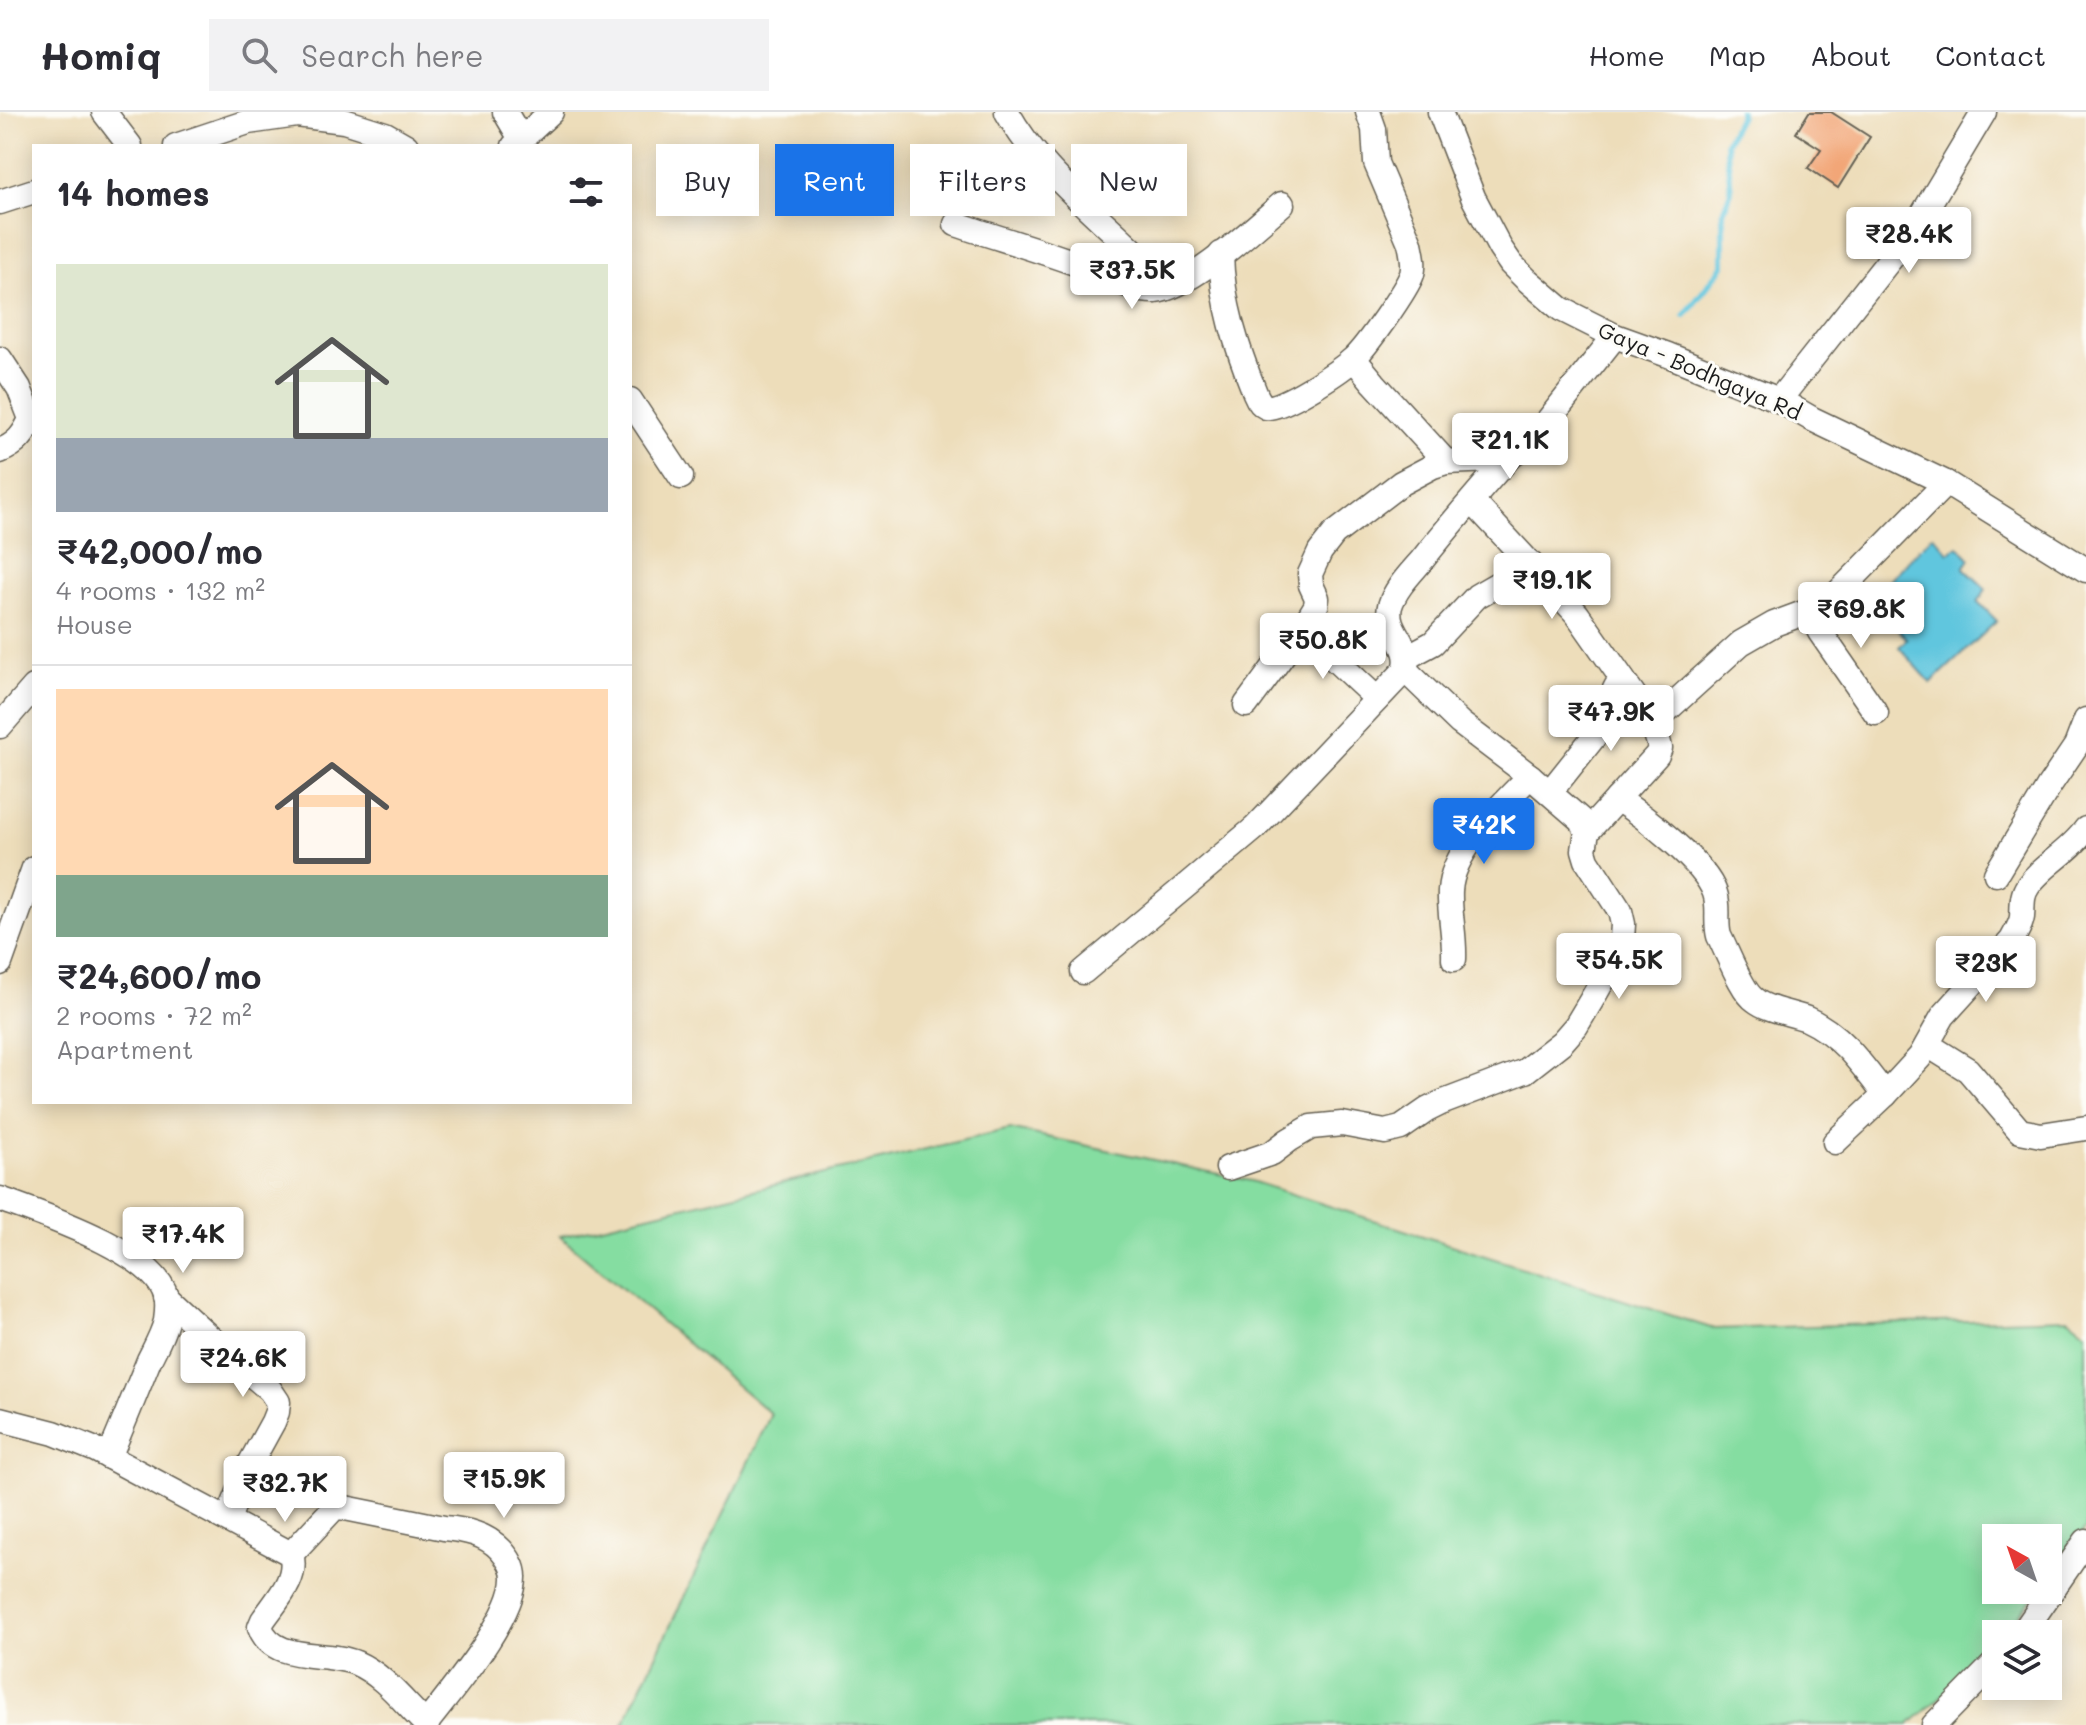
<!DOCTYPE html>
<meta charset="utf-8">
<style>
:root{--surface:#fff;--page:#f2f2f3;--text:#2b2b33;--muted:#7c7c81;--line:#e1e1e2;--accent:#1a73e8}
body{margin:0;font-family:Mali,sans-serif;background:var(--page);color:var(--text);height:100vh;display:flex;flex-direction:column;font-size:30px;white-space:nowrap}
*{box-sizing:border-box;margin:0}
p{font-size:26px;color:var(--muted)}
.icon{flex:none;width:44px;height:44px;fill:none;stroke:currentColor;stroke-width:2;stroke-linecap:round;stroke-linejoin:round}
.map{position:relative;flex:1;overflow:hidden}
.drawer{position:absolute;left:32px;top:32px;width:600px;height:960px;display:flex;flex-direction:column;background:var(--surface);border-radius:0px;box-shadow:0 4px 20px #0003}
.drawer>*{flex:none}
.top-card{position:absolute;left:656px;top:32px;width:760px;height:72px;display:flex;gap:16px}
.needle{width:52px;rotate:320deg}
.buttons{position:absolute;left:1982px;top:1412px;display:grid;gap:16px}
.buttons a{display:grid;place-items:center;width:80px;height:80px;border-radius:0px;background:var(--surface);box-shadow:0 4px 20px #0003;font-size:40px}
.price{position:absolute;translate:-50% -68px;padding:0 18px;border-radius:8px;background:#fff;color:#222;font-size:26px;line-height:52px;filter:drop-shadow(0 2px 4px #0008)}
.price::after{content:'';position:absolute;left:50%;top:48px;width:24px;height:18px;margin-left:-12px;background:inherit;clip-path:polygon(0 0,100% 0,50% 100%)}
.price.selected{background:var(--accent);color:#fff}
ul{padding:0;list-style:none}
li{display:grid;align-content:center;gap:16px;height:424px;padding:0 24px}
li+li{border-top:2px solid var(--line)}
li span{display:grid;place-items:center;height:248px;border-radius:0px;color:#555}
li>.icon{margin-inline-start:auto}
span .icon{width:144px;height:144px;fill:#fffc;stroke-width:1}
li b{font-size:34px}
h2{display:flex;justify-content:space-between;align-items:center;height:96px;padding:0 24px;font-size:34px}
.chip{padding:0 28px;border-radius:0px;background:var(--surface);box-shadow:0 4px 20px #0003;font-size:28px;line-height:72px}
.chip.selected{background:var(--accent);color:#fff}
header{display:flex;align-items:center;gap:48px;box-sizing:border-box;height:112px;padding:0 40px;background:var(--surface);border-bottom:2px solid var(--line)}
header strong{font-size:38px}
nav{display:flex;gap:44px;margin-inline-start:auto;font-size:28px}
.search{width:560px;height:72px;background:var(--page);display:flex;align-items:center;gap:20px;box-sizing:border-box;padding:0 28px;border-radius:0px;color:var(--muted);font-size:30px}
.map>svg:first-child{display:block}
.green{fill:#85dda1;stroke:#507c5e;stroke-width:2}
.water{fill:#60c6de;stroke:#3e717d;stroke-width:2}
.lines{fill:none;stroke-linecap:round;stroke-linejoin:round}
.stream{stroke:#60c6de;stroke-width:6}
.building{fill:#f2a677}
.minor-casing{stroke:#656053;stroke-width:27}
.minor{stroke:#fff;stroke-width:24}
.labels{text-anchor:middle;stroke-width:6;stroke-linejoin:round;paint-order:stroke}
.street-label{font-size:22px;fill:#1c1c1c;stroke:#fdfcf7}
</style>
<header>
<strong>Homiq</strong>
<div class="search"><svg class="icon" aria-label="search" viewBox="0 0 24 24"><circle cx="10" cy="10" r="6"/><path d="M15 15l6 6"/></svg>Search here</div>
<nav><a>Home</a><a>Map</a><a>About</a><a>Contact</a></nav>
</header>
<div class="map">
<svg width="2086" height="1613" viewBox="0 0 2086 1613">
<rect width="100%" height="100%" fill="#fdfcf7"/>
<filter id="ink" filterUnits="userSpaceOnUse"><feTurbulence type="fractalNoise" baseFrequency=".0125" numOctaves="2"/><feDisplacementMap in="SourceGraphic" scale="16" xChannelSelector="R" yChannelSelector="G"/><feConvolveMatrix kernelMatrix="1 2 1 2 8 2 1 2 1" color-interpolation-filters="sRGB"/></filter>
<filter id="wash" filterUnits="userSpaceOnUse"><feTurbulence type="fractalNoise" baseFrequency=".006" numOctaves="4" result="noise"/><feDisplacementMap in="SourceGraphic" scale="32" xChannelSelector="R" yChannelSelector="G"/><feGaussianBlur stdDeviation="1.8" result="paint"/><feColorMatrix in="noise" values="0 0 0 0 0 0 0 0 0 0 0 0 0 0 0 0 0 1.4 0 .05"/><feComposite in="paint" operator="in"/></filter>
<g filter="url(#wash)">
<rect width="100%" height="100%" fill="#edddba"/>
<!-- green -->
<polygon class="green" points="1010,1017 1251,1069 1714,1217 2068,1206 2086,1220 2086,1416 2048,1466 2048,1426 1996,1426 1996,1478 2038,1478 2004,1522 1996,1522 1996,1533 1987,1544 1909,1613 623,1613 771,1302 560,1124"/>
<!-- water -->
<polygon class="water" points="1933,423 1949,441 1958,434 1970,447 1964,456 1986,477 1978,490 1997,509 1931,571 1899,535 1907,527 1871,488"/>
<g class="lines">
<!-- stream -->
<polyline class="stream" points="1685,203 1723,154 1723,100 1731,79 1726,30 1740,4 1740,0"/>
</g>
<g id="blocks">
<!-- building -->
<polygon class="building" points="1809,0 1831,0 1870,25 1838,76 1808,56 1821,37 1796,21"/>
</g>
</g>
<g filter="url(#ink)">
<use href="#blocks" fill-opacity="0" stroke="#656053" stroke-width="2"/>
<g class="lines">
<!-- minor casing -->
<g class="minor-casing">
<g id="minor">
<polyline points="104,0 130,34"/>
<polyline points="505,0 521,27"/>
<path d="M1007,0C1032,45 1069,78 1106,113C1128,133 1149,154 1170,174"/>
<polyline points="1440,0 1473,85 1500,136 1511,152 1526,167 1561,197 1615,224 1668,243 1779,288 1812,307 1946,371 2086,458"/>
<polyline points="176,34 248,10 297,3 344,9 385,22 406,34"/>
<polyline points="514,34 551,0"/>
<polyline points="0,90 34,79"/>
<path d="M956,112C1001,127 1047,140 1091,157C1111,164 1134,180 1155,179C1190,176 1255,115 1282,92"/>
<path d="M1221,142C1222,191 1237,236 1255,281C1257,286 1261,293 1266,295C1280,299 1341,258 1352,248C1365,237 1407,177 1412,162C1415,152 1412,141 1410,131L1376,51L1374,17L1368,0"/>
<path d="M0,247L19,276L31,307C24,323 17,332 0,339"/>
<polyline points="1354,247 1374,271 1446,350"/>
<polyline points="630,288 681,365"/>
<polyline points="1779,288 1914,117 1984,0"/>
<polyline points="1472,389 1577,502 1654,612"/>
<polyline points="1809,499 1820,520 1876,601"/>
<polyline points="1302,517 1377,587"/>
<polyline points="1407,545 1433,531 1477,484 1517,461 1530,451"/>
<polyline points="1246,593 1302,517 1316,494 1317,486 1311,473 1310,462 1320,440 1334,422 1401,371 1433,354 1446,350 1493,348 1510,344 1526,332 1543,315 1615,224"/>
<polyline points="0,614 34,575"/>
<path d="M1550,680L1609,606L1614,598C1611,584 1613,577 1622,567"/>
<path d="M1617,687C1644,704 1705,751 1715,781C1720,795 1715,810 1719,824C1727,839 1742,880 1755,888C1767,898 1791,901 1807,907C1842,923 1862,953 1885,983"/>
<path d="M1587,720L1657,643L1660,636C1658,624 1651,617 1658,606L1741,531L1774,512L1809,499L1838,481L1946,371"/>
<polyline points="1996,762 2049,674 2076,634 2086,608"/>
<path d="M1454,847C1455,822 1449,802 1450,779C1452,737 1503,692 1530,664"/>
<polyline points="0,851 34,756"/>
<path d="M1083,860L1255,716L1405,558C1414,533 1384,519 1390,494C1395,477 1410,462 1422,448C1450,413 1480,378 1510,344"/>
<polyline points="1928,933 1968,958 2020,1019 2041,1023 2086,1016"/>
<path d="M1835,1030L1885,983L1920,945L1943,904L2012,828C2016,820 2021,813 2022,805C2023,793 2021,784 2028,774C2042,753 2069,741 2086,717"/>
<polyline points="1228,1056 1272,1041 1289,1028 1311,1015 1342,1012 1385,1020 1401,1016 1427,998 1441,991 1525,959 1562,930 1576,914 1591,889 1611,854 1622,827 1623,812 1620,799 1587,748 1584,738 1587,720 1582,709 1530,664 1460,611 1405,558"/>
<path d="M0,1087C40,1102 154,1139 166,1184C168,1191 167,1202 166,1209C163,1222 155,1236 149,1248C136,1280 123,1313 109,1345"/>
<polyline points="166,1185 233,1247 270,1278 278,1290 277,1300 273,1310 251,1350 228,1407"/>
<path d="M0,1307L54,1321L96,1338L291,1442C299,1466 276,1489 263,1508L260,1515C273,1552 326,1538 356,1551C384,1563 405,1592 427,1613"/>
<path d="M291,1442L333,1397L340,1395L444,1416C466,1418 486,1422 501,1438C508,1446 514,1454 514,1465C515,1505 450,1580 425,1613"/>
<polyline points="2022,1522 2086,1429"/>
<polyline points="1934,1613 1996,1550"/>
</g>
</g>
<!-- minor -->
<use href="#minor" class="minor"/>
</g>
</g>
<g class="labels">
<!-- street labels -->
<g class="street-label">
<text transform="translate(1700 259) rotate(23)" y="8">Gaya - Bodhgaya Rd</text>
</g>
</g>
</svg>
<div class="buttons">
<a><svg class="needle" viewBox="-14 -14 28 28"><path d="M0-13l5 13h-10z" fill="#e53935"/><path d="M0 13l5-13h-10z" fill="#7c7c81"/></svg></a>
<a><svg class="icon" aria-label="layers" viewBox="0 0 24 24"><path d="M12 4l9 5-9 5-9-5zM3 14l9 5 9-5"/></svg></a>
</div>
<b class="price" style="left:1909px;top:163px">₹28.4K</b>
<b class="price" style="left:1132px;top:199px">₹37.5K</b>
<b class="price" style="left:1510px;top:369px">₹21.1K</b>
<b class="price" style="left:1552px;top:509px">₹19.1K</b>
<b class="price" style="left:1861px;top:538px">₹69.8K</b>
<b class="price" style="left:1323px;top:569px">₹50.8K</b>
<b class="price" style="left:1611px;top:641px">₹47.9K</b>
<b class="price selected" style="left:1484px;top:754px">₹42K</b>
<b class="price" style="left:1619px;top:889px">₹54.5K</b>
<b class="price" style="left:1986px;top:892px">₹23K</b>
<b class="price" style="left:183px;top:1163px">₹17.4K</b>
<b class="price" style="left:243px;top:1287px">₹24.6K</b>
<b class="price" style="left:504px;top:1408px">₹15.9K</b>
<b class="price" style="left:285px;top:1412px">₹32.7K</b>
<div class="top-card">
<a class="chip">Buy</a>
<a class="chip selected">Rent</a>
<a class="chip">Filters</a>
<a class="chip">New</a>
</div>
<section class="drawer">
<h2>14 homes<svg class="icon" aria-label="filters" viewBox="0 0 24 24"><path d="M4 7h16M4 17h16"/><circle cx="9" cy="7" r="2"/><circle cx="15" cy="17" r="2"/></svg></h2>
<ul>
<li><span style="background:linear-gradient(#dfe7d0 70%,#9aa5b1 0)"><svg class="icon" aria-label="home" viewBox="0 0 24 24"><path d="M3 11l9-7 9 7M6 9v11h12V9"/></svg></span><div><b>₹42,000/mo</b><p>4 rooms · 132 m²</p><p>House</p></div></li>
<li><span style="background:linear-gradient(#ffd9b3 75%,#7fa58c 0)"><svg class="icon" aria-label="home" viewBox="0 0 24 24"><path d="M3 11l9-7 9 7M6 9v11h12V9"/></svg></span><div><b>₹24,600/mo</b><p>2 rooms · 72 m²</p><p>Apartment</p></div></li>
</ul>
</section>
</div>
